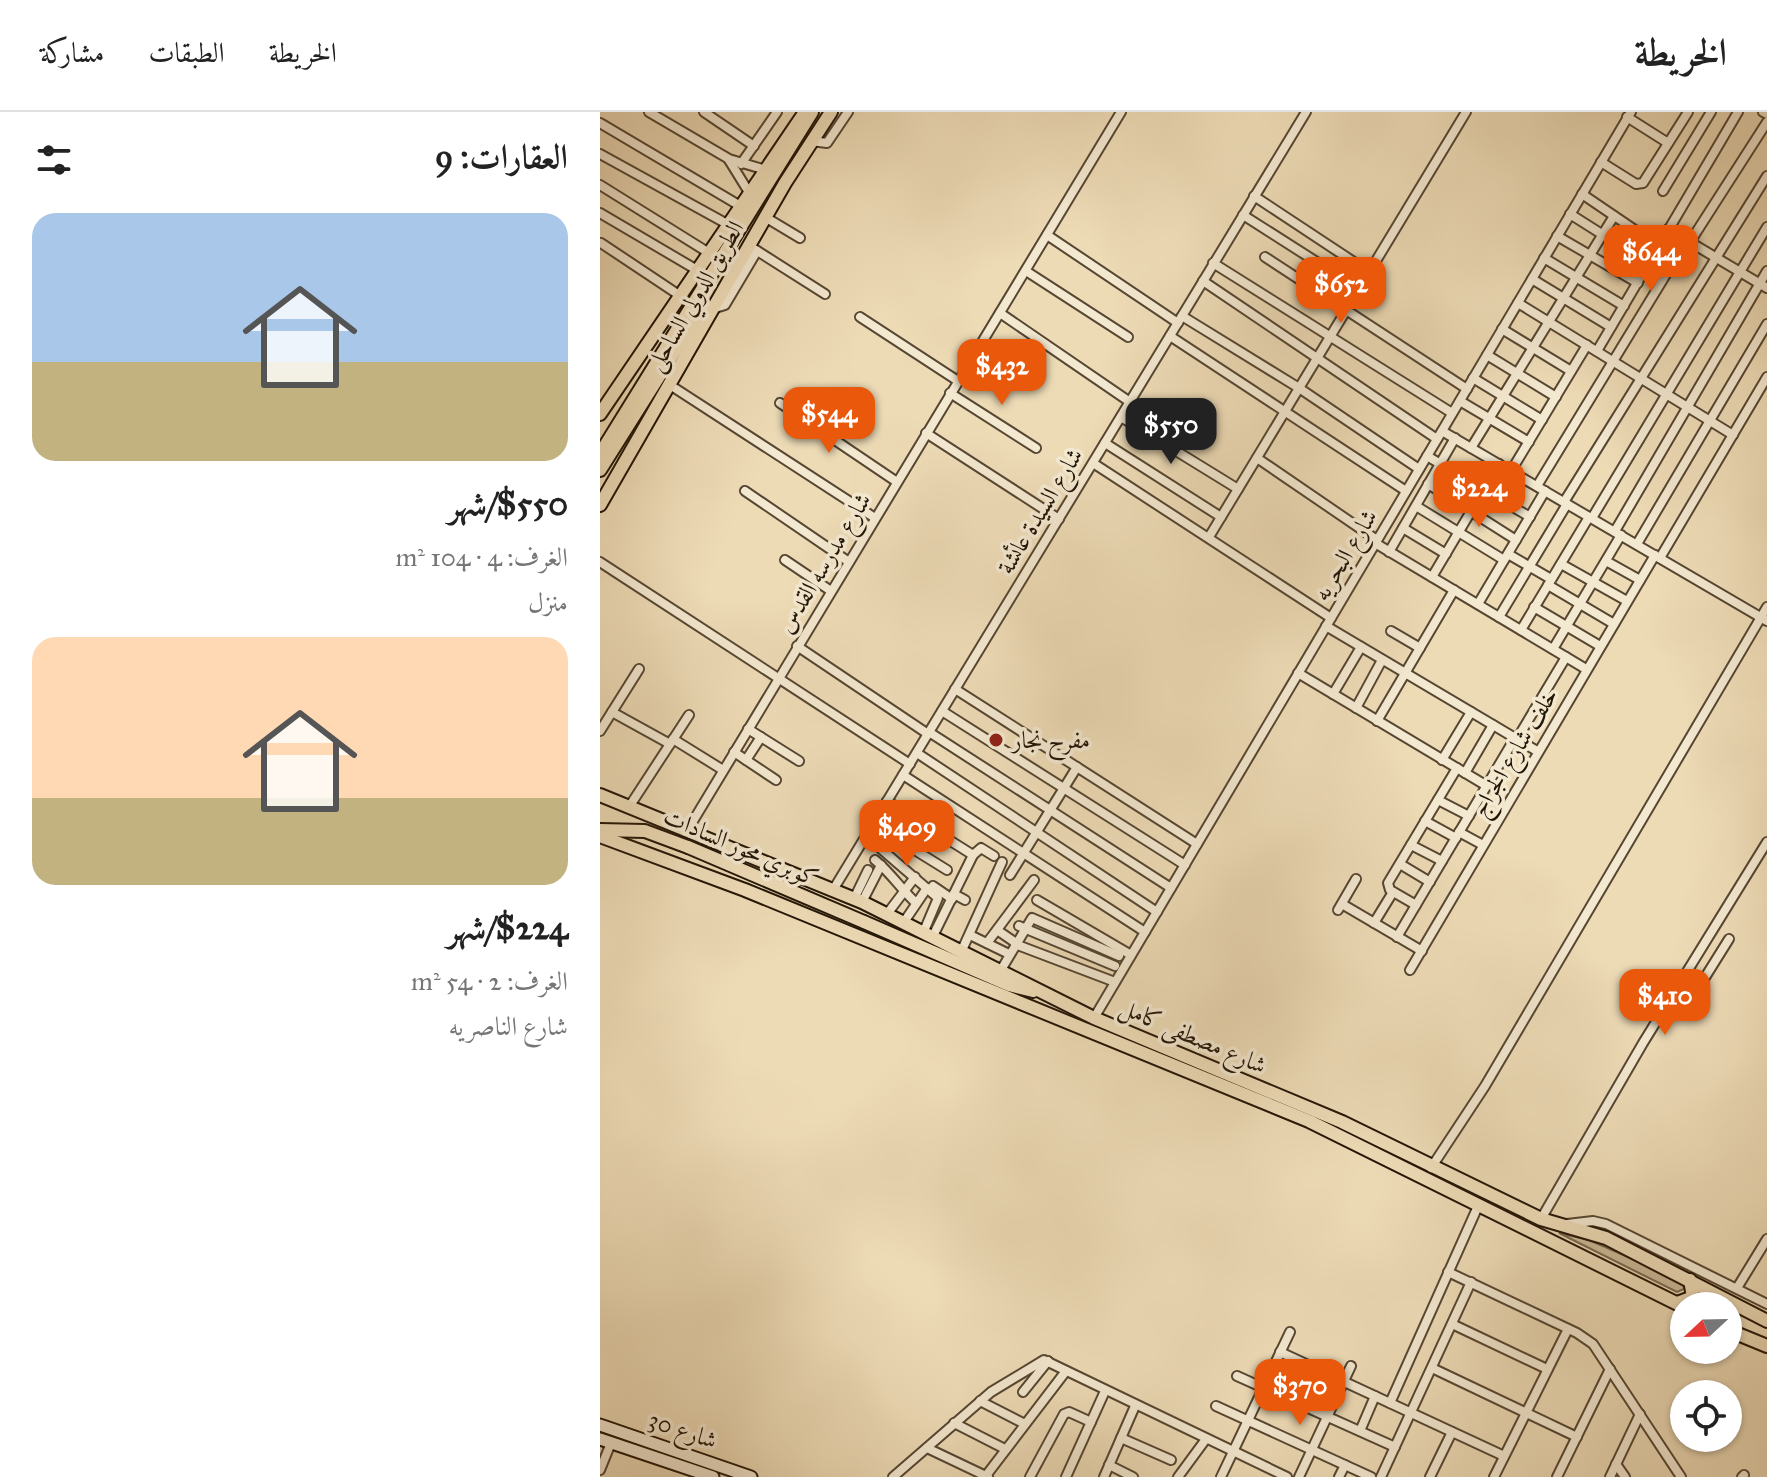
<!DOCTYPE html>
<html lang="ar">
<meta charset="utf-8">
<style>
:root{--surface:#fff;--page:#f2f2f2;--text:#222;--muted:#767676;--line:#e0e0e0;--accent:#ea580c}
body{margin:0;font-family:"IM FELL Great Primer",Amiri,serif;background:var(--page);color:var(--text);direction:rtl;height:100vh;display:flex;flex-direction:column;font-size:30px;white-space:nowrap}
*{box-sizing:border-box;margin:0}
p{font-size:26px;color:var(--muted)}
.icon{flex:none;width:44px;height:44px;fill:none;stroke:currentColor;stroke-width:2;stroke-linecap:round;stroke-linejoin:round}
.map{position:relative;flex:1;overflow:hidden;direction:ltr}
.sheet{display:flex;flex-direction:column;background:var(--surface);width:600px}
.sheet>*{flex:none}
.needle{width:52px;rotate:248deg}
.tools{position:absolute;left:1070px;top:1180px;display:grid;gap:16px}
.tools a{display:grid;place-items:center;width:72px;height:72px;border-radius:50%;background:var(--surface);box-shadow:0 2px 6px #0004;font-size:40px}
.price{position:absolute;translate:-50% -68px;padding:0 18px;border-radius:16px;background:var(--accent);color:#fff;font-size:26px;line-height:52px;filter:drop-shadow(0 2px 4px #0008)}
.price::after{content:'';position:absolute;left:50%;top:48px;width:24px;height:18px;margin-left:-12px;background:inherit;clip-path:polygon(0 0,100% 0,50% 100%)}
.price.on{background:#222;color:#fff}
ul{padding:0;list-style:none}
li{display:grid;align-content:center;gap:16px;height:424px;padding:0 32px}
li span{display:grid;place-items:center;height:248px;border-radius:24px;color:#555}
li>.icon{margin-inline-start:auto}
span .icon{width:144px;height:144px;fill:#fffc;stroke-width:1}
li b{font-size:34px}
h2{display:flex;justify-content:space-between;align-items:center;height:96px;padding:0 32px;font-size:34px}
header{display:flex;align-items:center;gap:48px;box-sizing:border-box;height:112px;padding:0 40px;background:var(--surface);border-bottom:2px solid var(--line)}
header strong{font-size:38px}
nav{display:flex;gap:44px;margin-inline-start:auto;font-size:28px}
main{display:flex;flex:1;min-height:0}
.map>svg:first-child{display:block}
.green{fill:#cbb998;stroke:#77674f;stroke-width:2}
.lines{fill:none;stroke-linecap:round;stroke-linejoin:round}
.street-casing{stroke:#564632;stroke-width:12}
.secondary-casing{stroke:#231506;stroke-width:15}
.primary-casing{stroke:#231506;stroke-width:16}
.street{stroke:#f3e8d0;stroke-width:8}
.secondary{stroke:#f3e8d0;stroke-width:11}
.primary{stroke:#eddbb6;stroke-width:12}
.primary-bridge-casing{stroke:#231506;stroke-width:16;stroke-linecap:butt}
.primary-bridge{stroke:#eddbb6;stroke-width:12}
.poi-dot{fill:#8f2418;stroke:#f3e8d0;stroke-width:3}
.labels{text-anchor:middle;stroke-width:7;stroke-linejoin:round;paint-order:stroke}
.street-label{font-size:24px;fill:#231506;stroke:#f3e8d0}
.poi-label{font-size:24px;fill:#231506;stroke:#f3e8d0;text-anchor:start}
</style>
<header>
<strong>الخريطة</strong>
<nav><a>الخريطة</a><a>الطبقات</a><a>مشاركة</a></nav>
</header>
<main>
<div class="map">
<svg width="1167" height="1365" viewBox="0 0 1167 1365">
<rect width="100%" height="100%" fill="#eddbb6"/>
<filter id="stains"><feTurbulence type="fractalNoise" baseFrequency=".0025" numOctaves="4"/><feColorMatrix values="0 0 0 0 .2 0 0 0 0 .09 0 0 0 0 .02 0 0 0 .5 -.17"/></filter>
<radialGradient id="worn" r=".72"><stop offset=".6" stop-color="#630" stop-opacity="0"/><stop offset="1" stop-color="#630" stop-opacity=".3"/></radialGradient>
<!-- green -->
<polygon class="green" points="959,1121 989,1128 1083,1169 1084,1177 1077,1180"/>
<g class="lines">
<!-- street casing -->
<g class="street-casing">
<g id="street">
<polyline points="49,0 129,47 166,58"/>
<polyline points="104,0 154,34"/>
<polyline points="1163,0 1167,2"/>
<polyline points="1027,5 1068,31"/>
<polyline points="0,11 142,95"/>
<polyline points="211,29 227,31 248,0"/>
<polyline points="0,42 129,113"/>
<polyline points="129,48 150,82"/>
<polyline points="1001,50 1036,72 1043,71 1088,0"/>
<polyline points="141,52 177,0"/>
<polyline points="0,73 109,141"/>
<polyline points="1063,79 1111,0"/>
<polyline points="982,82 1060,135"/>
<polyline points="654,84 769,160"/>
<polyline points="0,101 97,158"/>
<polyline points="970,102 1049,152"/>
<polyline points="643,103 759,177"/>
<polyline points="165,105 200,126"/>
<polyline points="1068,117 1167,176"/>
<polyline points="447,123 578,211"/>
<polyline points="957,124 1038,171"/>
<polyline points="1090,130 1167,10"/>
<polyline points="1,131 79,183"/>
<polyline points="148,133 225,182"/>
<polyline points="665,145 867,277"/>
<polyline points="944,146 1024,194"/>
<polyline points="613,151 852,301"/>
<polyline points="426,159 528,225"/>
<polyline points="932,167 1011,215"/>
<polyline points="603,169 837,327"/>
<polyline points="918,191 1133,323"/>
<polyline points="112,197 125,193 157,139"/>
<polyline points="400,201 530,290"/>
<polyline points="582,204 699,276 819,357"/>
<polyline points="260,205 358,269"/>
<polyline points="902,217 971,259"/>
<polyline points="570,224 806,379"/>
<polyline points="997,239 1138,0"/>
<polyline points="887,243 956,285"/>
<polyline points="873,266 942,308"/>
<polyline points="70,273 275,406"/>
<polyline points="350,281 436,336"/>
<polyline points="860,289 929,330"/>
<polyline points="180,291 297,370"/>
<polyline points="521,305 638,377"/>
<polyline points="842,319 1167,509"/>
<polyline points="326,321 459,407"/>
<polyline points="505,331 621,405"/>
<polyline points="871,336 1014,104"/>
<polyline points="827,344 930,405"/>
<polyline points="657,346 777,428"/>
<polyline points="493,351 731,506"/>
<polyline points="911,359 987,233"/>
<polyline points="828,372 916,428"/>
<polyline points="937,374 1087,128"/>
<polyline points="145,379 249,450"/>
<polyline points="964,390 1167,64"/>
<polyline points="816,394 904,448"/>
<polyline points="992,406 1167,115"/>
<polyline points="803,416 846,442"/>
<polyline points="1015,419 1167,159"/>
<polyline points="609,425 866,0"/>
<polyline points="775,431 986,557"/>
<polyline points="1037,432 1167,212"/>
<polyline points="789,440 855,326"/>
<polyline points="908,442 951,467"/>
<polyline points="1060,446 1167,265"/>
<polyline points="185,448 231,479"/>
<polyline points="1006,449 1040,468"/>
<polyline points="0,450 310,652"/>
<polyline points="961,452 1027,489"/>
<polyline points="832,465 899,352"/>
<polyline points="948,473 1014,512"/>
<polyline points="878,492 945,379"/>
<polyline points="934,495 1000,534"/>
<polyline points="899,505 967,392"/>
<polyline points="726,514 937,639"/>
<polyline points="921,518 989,405"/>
<polyline points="791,519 820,536"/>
<polyline points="197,534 328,622"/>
<polyline points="953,537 1021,423"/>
<polyline points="698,561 887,674"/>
<polyline points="355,577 597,732"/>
<polyline points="733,582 761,535"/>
<polyline points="756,596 782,548"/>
<polyline points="342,599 585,753"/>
<polyline points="12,600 70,632"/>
<polyline points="777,609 854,478"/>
<polyline points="148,617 199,649"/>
<polyline points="0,619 39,557"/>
<polyline points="329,620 571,776"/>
<polyline points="73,627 123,658"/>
<polyline points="917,627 966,545"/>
<polyline points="134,640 176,668"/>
<polyline points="317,641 557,800"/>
<polyline points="146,648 161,625"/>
<polyline points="842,648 871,600"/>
<polyline points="865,661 893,613"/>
<polyline points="303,663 545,820"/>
<polyline points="838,688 869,704"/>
<polyline points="287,689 373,743 333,824"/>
<polyline points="29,695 89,603"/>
<polyline points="825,709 856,726"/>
<polyline points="273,712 347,758"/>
<polyline points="87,719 521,0"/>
<polyline points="859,720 883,733"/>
<polyline points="266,724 338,786 324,819"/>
<polyline points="811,733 842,749"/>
<polyline points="373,743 381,736 394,744"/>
<path d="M275,748C291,761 300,776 316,791"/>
<polyline points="800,752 830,770"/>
<polyline points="410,763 477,655"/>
<polyline points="333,774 352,787"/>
<polyline points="233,778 706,0"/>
<polyline points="354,782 365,788"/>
<polyline points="254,787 268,758"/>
<polyline points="437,788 531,843"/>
<polyline points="262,790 281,753"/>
<polyline points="742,792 822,839"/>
<polyline points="816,793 790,778 788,771 857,656"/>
<polyline points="738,798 756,767"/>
<polyline points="287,802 315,765"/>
<polyline points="304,810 327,776"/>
<polyline points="774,811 793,780"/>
<polyline points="419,814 515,854"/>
<polyline points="397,818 416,831"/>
<polyline points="370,823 409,842"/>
<polyline points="797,825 915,626"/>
<polyline points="387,831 434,768"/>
<polyline points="415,832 515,870"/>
<polyline points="362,838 402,750"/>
<polyline points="401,858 432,806 519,844"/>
<polyline points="810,858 1055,443"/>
<polyline points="1078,875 1094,883 1129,827"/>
<polyline points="494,906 1031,0"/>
<polyline points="831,1056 885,974 1167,495"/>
<polyline points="941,1107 1043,931 1167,730"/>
<polyline points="967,1112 993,1109 1006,1112 1167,1192"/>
<polyline points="848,1160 977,1221 993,1232 1081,1365"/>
<polyline points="1137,1176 1167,1127"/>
<polyline points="852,1212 947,1257"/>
<polyline points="680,1240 904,1344"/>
<polyline points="832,1256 977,1325"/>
<polyline points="637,1264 795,1335"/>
<polyline points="423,1280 448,1249"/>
<polyline points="380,1289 425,1312"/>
<polyline points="695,1290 712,1255"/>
<polyline points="790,1291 879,1092"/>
<polyline points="616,1294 771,1365"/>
<polyline points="354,1311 405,1337"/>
<polyline points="760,1319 775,1284"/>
<polyline points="521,1326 571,1348"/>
<polyline points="327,1336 388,1365"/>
<polyline points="1016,1352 1025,1365"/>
<polyline points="509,1353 533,1365"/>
<polyline points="0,1358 11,1331"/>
<polyline points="293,1365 391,1280 444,1248 687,1365"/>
<polyline points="385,1365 466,1259"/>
<polyline points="430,1365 464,1302 469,1300 491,1310"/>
<polyline points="466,1365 505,1279"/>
<polyline points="504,1365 535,1294"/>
<polyline points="578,1365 606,1327"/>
<polyline points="621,1365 690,1220"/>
<polyline points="699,1365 751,1254"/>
<polyline points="739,1365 745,1353"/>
<polyline points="781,1365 871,1170"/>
<polyline points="830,1365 852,1320"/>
<polyline points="894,1365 968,1217"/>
<polyline points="957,1365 1010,1257"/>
<polyline points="1010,1365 1040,1302"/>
<polyline points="1142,1365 1144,1363"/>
</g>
</g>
<!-- secondary casing -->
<g class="secondary-casing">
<g id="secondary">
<polyline points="0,1313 151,1365"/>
<polyline points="0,1327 113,1365"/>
</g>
</g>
<!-- primary casing -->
<g class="primary-casing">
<g id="primary">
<polyline points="0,302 205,0"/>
<polyline points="0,342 212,0"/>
<polyline points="0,358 92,212 110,197"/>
<polyline points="0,393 185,71 231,0"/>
<polyline points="0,683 262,790 494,906 742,1010 941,1107 1006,1126 1167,1209"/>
<polyline points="0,718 45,719 88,735"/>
<polyline points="0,724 145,778 709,1009 1084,1195"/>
<polyline points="264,810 409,873 433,879"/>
<polyline points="1077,1191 1093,1185 1090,1168"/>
<polyline points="1128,1218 1167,1234"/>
</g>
</g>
<!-- street -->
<use href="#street" class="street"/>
<!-- secondary -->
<use href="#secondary" class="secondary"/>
<!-- primary -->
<use href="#primary" class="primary"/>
<!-- primary-bridge casing -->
<g class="primary-bridge-casing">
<polyline id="primary-bridge" points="88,735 264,810"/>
</g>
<!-- primary-bridge -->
<use href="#primary-bridge" class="primary-bridge"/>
</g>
<!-- markers -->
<circle class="poi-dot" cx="396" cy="628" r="8"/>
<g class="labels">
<!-- street labels -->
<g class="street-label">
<text transform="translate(95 184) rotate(-60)" y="8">الطريق الدولي الساحلى</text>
<text transform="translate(440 399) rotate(-59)" y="8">شارع السيدة عائشة</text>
<text transform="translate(745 443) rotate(-59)" y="8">شارع البحريه</text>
<text transform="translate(224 451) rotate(-59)" y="8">شارع مدرسه القدس</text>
<text transform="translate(914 640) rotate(-59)" y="8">خلف شارع الجراج</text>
<text transform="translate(141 735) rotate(23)" y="8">كوبري محور السادات</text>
<text transform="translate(593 924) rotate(23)" y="8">شارع مصطفى كامل</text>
<text transform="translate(83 1318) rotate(19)" y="8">شارع 30</text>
</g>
<!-- poi labels -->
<g class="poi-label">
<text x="412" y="636">مفرح نجار</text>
</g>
</g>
<rect width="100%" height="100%" filter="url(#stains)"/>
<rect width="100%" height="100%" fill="url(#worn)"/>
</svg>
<div class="tools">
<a><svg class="needle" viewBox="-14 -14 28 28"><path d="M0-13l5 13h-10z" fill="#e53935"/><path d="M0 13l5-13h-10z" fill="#767676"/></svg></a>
<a><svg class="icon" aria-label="locate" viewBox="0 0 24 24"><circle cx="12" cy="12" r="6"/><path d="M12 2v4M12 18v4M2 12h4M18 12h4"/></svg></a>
</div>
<b class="price" style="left:1051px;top:181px">$644</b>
<b class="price" style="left:741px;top:213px">$652</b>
<b class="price" style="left:402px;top:295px">$432</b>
<b class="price" style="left:229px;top:343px">$544</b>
<b class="price on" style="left:571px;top:354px">$550</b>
<b class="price" style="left:879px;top:417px">$224</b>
<b class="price" style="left:307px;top:756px">$409</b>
<b class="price" style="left:1065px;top:925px">$410</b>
<b class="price" style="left:700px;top:1315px">$370</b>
</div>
<section class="sheet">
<h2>العقارات: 9<svg class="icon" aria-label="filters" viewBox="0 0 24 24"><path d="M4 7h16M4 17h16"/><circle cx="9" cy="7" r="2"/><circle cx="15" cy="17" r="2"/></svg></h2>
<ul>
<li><span style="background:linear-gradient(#a9c7e8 60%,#c2b280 0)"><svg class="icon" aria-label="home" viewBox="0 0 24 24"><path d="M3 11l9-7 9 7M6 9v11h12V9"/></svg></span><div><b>$550/شهر</b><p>الغرف: 4 · 104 m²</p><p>منزل</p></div></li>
<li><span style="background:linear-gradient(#ffd9b3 65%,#c2b280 0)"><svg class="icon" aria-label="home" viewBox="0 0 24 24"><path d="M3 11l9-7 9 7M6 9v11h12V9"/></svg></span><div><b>$224/شهر</b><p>الغرف: 2 · 54 m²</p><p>شارع الناصريه</p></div></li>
</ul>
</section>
</main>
